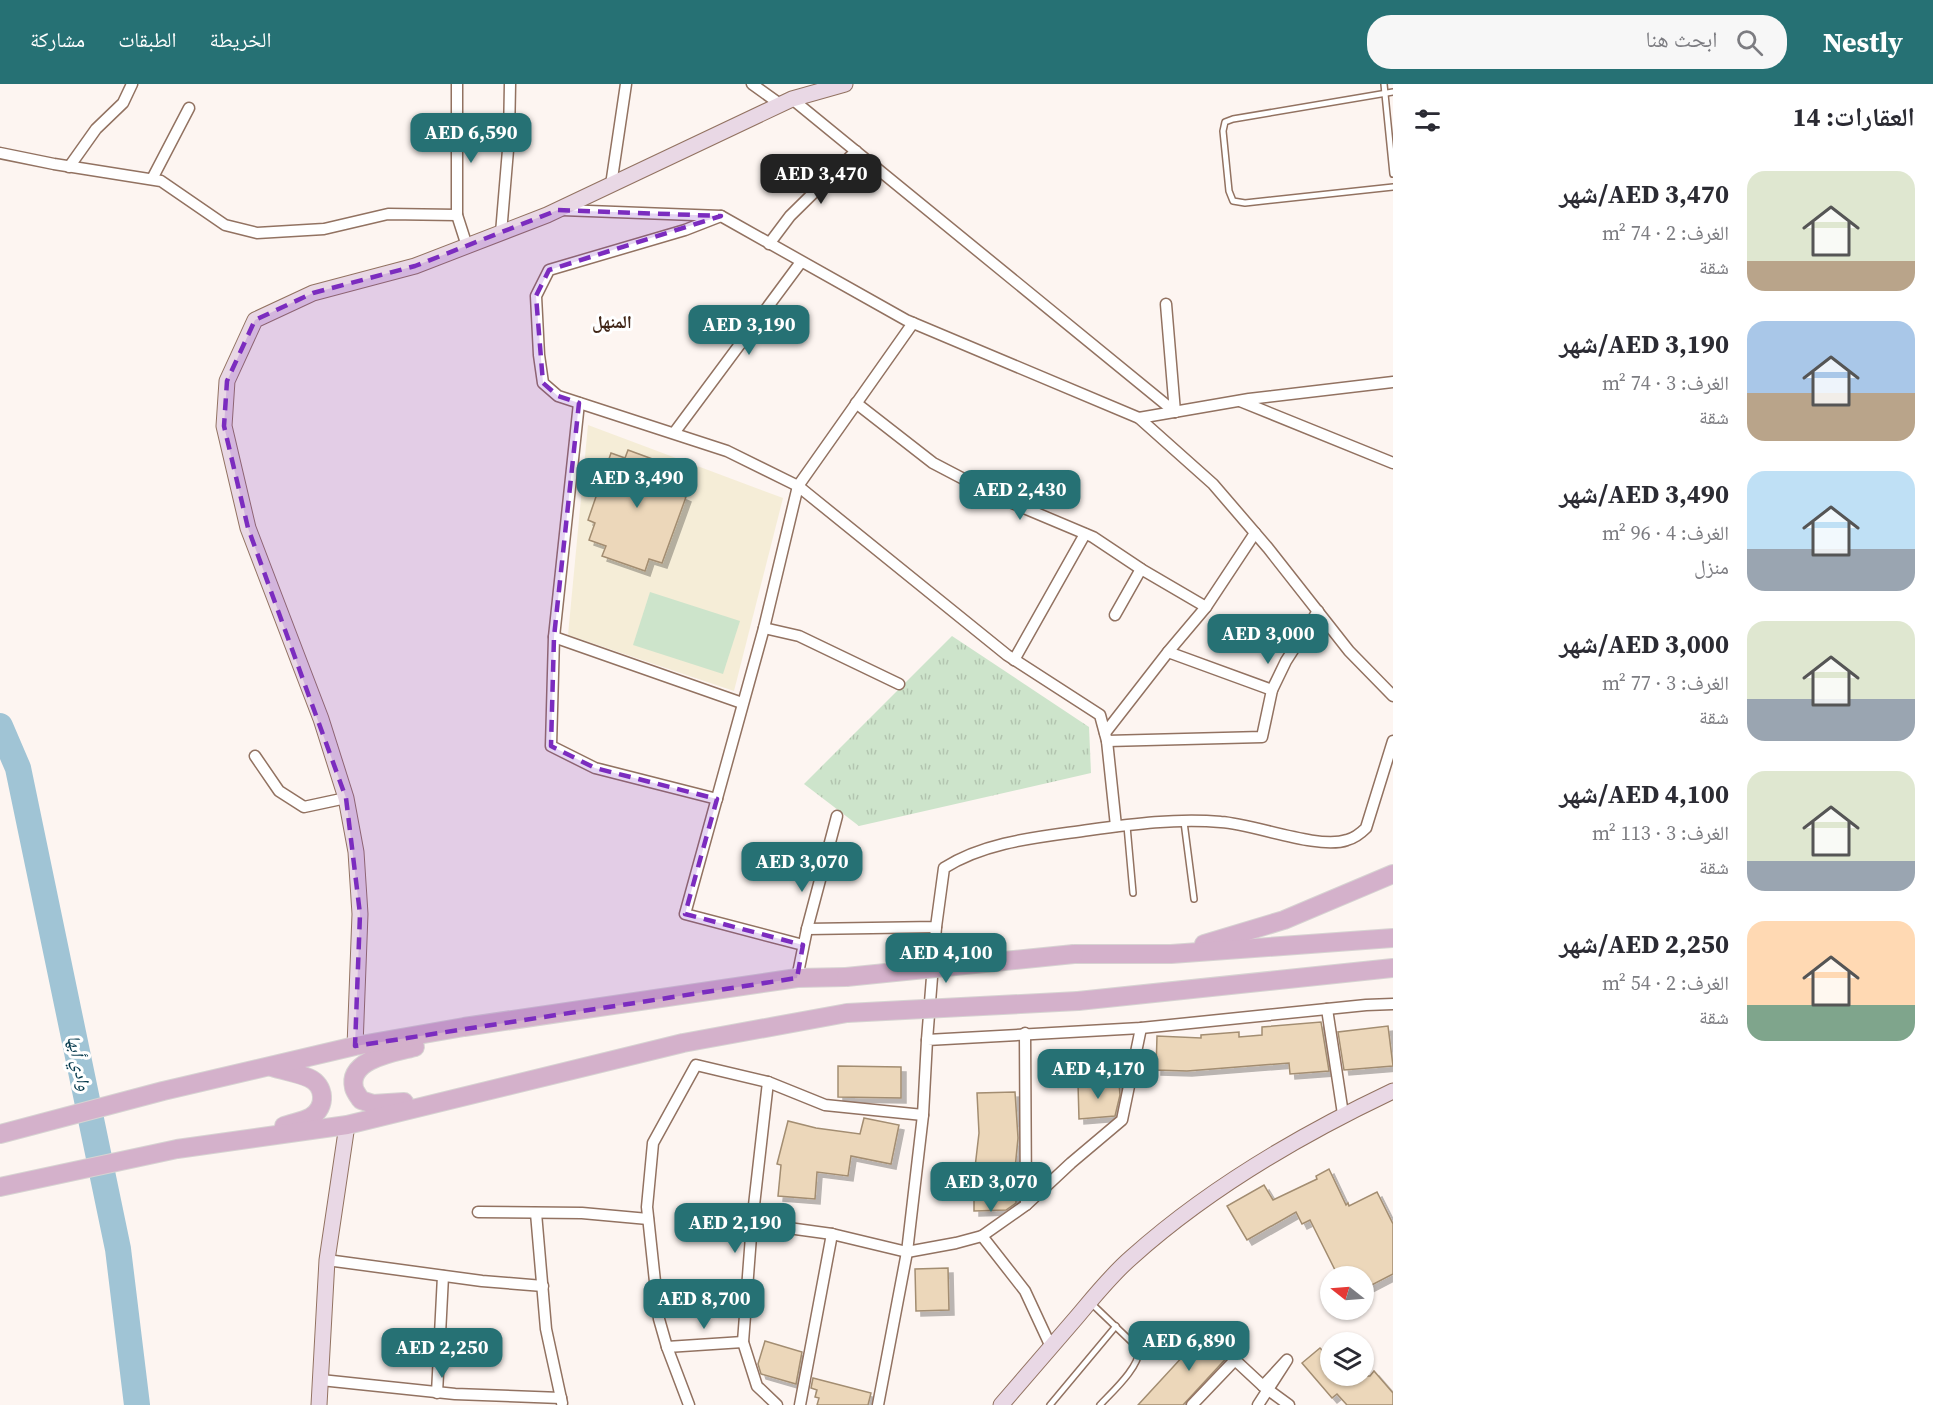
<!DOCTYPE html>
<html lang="ar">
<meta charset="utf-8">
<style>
:root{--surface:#fff;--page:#f7f7f7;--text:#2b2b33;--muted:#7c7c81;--accent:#267174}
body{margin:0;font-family:"Source Serif 4","Noto Naskh Arabic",serif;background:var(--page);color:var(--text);direction:rtl;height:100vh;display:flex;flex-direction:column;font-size:22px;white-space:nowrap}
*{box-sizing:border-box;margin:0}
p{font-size:20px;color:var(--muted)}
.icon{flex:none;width:33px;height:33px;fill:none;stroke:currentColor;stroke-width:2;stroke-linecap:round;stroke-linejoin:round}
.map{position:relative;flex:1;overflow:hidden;direction:ltr}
.side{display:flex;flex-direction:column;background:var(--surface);width:540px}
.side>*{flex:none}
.needle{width:39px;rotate:287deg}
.controls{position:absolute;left:1320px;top:1182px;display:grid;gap:12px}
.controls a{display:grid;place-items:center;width:54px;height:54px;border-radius:50%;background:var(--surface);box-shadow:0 2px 4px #0004;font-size:30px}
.price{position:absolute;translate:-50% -51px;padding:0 14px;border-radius:12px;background:var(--accent);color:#fff;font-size:20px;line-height:39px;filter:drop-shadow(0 2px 3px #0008)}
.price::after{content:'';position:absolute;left:50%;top:36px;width:18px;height:14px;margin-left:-9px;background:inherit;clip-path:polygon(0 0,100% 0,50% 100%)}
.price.selected{background:#222;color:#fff}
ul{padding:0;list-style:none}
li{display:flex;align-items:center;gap:18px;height:150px;padding:0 18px}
li span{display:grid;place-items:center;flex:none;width:168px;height:120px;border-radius:18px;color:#555}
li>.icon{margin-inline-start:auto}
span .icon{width:72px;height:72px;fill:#fffc;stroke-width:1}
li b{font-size:26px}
h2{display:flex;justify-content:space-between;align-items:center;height:72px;padding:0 18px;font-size:26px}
header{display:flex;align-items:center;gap:36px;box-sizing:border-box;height:84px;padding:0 30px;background:var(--accent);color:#fff}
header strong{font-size:28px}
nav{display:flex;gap:33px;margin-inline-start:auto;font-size:21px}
.search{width:420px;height:54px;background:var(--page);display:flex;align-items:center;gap:15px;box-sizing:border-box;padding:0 21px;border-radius:24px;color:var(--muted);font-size:22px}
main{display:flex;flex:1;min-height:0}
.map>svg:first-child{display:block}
.education{fill:#f5edd7}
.grass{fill:url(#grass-tufts)}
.garden{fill:#cde4cb}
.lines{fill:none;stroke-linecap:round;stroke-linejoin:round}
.river{stroke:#a0c4d5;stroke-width:26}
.building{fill:#ecd7ba;stroke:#a38d71;stroke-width:1.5;filter:url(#shadow)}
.lane-casing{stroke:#927261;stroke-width:8}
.street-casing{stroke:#927261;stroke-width:13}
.secondary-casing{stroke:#927261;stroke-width:17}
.primary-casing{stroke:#d7d3d2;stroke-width:20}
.lane{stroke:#fff;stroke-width:5}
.street{stroke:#fff;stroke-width:10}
.secondary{stroke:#e9d8e5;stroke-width:15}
.primary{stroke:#d4b1cb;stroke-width:18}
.primary-bridge-casing{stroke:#d7d3d2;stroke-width:20;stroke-linecap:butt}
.primary-bridge{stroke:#d4b1cb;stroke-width:18}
.marked{fill:#7b2cbf;fill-opacity:0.2;stroke:#7b2cbf;stroke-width:4.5;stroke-dasharray:12 8;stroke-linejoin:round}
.labels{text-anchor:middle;stroke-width:6;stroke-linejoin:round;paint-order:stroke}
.neighbourhood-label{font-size:18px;font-weight:bold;fill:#402516;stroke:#fff}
.water-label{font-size:18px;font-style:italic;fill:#063a4d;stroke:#fff}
</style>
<header>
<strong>Nestly</strong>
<div class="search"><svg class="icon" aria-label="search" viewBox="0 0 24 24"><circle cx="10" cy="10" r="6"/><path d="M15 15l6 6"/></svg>ابحث هنا</div>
<nav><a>الخريطة</a><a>الطبقات</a><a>مشاركة</a></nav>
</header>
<main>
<section class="side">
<h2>العقارات: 14<svg class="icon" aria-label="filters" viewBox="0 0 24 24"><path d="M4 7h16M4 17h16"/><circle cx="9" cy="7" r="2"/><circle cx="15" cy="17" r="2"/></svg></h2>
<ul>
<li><span style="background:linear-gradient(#dfe7d0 75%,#b9a48a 0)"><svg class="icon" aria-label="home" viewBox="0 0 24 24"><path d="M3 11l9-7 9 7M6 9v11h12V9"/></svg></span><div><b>AED 3,470/شهر</b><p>الغرف: 2 · 74 m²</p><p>شقة</p></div></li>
<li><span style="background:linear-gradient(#a9c7e8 60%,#b9a48a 0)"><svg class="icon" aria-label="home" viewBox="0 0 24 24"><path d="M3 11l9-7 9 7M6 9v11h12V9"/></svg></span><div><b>AED 3,190/شهر</b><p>الغرف: 3 · 74 m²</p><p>شقة</p></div></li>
<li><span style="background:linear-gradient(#bfe0f5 65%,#9aa5b1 0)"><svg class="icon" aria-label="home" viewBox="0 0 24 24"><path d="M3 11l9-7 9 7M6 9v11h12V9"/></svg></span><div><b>AED 3,490/شهر</b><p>الغرف: 4 · 96 m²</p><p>منزل</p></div></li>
<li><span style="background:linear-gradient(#dfe7d0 65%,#9aa5b1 0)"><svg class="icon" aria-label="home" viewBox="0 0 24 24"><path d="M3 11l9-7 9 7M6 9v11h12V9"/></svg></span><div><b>AED 3,000/شهر</b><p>الغرف: 3 · 77 m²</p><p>شقة</p></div></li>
<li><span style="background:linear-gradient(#dfe7d0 75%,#9aa5b1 0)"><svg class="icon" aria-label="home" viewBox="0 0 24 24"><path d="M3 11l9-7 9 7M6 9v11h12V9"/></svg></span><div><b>AED 4,100/شهر</b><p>الغرف: 3 · 113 m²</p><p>شقة</p></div></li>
<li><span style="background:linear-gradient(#ffd9b3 70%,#7fa58c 0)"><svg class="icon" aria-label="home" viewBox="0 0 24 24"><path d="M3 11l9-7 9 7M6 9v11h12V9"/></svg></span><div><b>AED 2,250/شهر</b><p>الغرف: 2 · 54 m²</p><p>شقة</p></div></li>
</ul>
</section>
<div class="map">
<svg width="1393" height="1321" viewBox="0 0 1393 1321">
<defs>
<pattern id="grass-tufts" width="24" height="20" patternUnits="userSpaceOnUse" patternTransform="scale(1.5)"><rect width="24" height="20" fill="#cde4cb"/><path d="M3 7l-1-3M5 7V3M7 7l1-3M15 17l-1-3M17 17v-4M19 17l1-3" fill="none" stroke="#b2c4af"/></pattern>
<filter id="shadow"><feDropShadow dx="5" dy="5" stdDeviation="0" flood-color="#0004"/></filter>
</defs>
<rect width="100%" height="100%" fill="#fdf5f1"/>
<!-- education -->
<polygon class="education" points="588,341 783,414 734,607 568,551"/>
<!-- grass -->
<polygon class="grass" points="952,552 1089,643 1091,689 859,742 804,700"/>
<!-- garden -->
<polygon class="garden" points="650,508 740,537 723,590 633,561"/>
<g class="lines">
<!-- river -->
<polyline class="river" points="0,642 18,684 118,1165 137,1321"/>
</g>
<!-- building -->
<g class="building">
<polygon points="628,366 685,387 677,409 686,413 662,479 649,475 645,487 602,472 606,462 589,456 595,439 588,436 611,369 625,374"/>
<polygon points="1321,938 1329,987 1290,990 1289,979 1187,987 1156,986 1157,952 1201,954 1201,951 1239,948 1239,953 1262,951 1262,943"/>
<polygon points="1388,942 1393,982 1344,986 1338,948"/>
<polygon points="838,982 901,983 901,1014 838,1013"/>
<polygon points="1119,999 1120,1011 1115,1032 1079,1035 1078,1000"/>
<polygon points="1015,1008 1018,1054 1014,1095 1016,1094 1016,1119 1006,1126 974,1127 974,1092 979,1049 977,1009"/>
<polygon points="864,1034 899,1041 891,1080 851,1072 848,1092 817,1088 815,1115 778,1112 781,1081 777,1080 788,1037 816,1044 860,1050"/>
<polygon points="1329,1085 1346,1121 1348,1119 1349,1122 1377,1108 1393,1140 1393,1190 1364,1205 1364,1192 1338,1192 1310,1136 1302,1140 1296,1128 1247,1156 1227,1122 1264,1101 1273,1116 1317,1095 1316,1092"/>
<polygon points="948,1184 949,1226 916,1227 915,1185"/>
<polygon points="1208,1245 1232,1268 1183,1321 1138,1321"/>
<polygon points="765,1257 802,1268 796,1300 761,1290 758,1280"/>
<polygon points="1330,1262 1330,1292 1370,1292 1374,1287 1393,1309 1393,1321 1347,1321 1337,1310 1332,1314 1302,1279 1320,1264 1324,1268"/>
<polygon points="813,1294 871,1309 868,1321 817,1321 819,1314 815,1313 817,1306 811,1304"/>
</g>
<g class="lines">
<!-- lane casing -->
<g class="lane-casing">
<g id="lane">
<polyline points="1384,0 1393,90"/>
<polyline points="1393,8 1233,35 1225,38 1223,47 1229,107 1233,117 1245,119 1393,103"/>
<polyline points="1184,738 1194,815"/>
<polyline points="1127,742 1133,809"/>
<path d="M1091,1219L1139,1265C1140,1283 1112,1308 1100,1321"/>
<polyline points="1050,1321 1116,1242"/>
</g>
</g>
<!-- street casing -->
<g class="street-casing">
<g id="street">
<polyline points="457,0 457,131 467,162"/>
<polyline points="752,0 780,20"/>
<polyline points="792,15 1175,328"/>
<polyline points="0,69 54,80 161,97 225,141 257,149 324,145 388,130 457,131"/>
<polyline points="69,83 96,45 123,19 132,0"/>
<polyline points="152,95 189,24"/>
<polyline points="611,101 626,0"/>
<polyline points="562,126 721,132 906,236 1139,334 1213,400 1268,464 1349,567 1393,612"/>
<polyline points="721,132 685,146 549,186 536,212 539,271 543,299 558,312 727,367 798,402 1007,571 1100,631 1107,657 1116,742"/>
<polyline points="501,149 509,54 510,0"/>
<polyline points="769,160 790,132 856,67"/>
<polyline points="1166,220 1175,328"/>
<polyline points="1240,317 1393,379"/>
<polyline points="579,319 554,553 551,662 595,684 717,715"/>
<polyline points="856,319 933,379 998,413 1093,453 1141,485 1206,523"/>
<polyline points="1139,334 1249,315 1393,298"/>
<polyline points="674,349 801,178"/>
<polyline points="1115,531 1141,485"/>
<polyline points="764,544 799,552 899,600"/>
<polyline points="554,553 742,619"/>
<polyline points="1168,568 1272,606"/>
<polyline points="1014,576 1085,450"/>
<polyline points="1105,649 1168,568 1206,523 1255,449"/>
<polyline points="1107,657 1262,653 1272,606 1286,577 1318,527"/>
<polyline points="255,672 279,707 304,723 346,714"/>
<path d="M807,845L936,843L944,784C986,757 1041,753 1089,746C1133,740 1177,734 1221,738C1254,740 1318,766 1347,756C1355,754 1361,749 1366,744L1393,657"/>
<polyline points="803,861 685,830 764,544 798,402 913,239"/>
<polyline points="797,894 807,845 837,732"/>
<polyline points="1327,925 1343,1030"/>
<polyline points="1025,949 1026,1121"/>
<polyline points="927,956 936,843"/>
<polyline points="768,998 752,1139 743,1258 757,1302 777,1321"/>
<polyline points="478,1128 582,1129 648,1135"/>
<polyline points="536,1129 546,1245 562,1319"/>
<polyline points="752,1139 832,1150 907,1168 956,1159 982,1152 1026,1121 1071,1079 1122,1036 1141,944"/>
<polyline points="982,1152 1025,1207 1051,1263"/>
<polyline points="327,1176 482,1197 543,1202"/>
<polyline points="667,1263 743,1258"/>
<polyline points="321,1296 455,1310 561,1314"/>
<polyline points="437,1309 443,1192"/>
<polyline points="689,1321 667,1263 659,1235 647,1123 653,1059 696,981 768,998 825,1021 923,1031"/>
<polyline points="800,1321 832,1150"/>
<polyline points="878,1321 907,1168 923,1031 927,956 1141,944 1366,921 1393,920"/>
<polyline points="1192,1321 1235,1276 1263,1302 1289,1321"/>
<polyline points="1258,1321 1287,1276 1263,1302"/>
</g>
</g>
<!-- secondary casing -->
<g class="secondary-casing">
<g id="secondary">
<polyline points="355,962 360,830 356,768 346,714 321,635 248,444 224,342 227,297 255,236 313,209 415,182 547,131 792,15 845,0"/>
<polyline points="319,1321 327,1176 347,1041"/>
<path d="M1001,1321C1026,1292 1051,1263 1076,1234C1093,1214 1111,1191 1132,1173C1209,1104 1300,1051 1393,1007"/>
</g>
</g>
<!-- primary casing -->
<g class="primary-casing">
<g id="primary">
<polyline points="1204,860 1284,836 1393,790"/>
<polyline points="1074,870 1171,870 1393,854"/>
<polyline points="1078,917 1393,884"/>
<path d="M272,983C284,987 298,989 309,994C325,1001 327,1023 311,1033C304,1037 292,1039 284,1042"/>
<path d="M404,1018L373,1020L361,1016C359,1013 355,1008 354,1004C347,975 396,968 415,963"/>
<polyline points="0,1050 163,1007 355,962 464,943 797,894 846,893"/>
<polyline points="0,1103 177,1065 347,1041 683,959 847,929"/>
</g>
</g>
<!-- lane -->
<use href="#lane" class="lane"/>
<!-- street -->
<use href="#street" class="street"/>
<!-- secondary -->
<use href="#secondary" class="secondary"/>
<!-- primary -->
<use href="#primary" class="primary"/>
<!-- primary-bridge casing -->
<g class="primary-bridge-casing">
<g id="primary-bridge">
<polyline points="846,893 1074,870"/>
<polyline points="847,929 1078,917"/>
</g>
</g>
<!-- primary-bridge -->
<use href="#primary-bridge" class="primary-bridge"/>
</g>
<!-- marked area -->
<path class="marked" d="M558,126L721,132L549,186L536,212L543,299L558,312L579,319L554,553L551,662L595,684L717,715L685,830L803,861L797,894L355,962L360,830L346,714L248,444L224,342L227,297L255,236L313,209L415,182Z"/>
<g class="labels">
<!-- neighbourhood labels -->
<g class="neighbourhood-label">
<text x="612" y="244">المنهل</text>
</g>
<!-- water labels -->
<g class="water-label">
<text transform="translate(79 979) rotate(78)" y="6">وادي أبها</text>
</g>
</g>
</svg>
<div class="controls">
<a><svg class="needle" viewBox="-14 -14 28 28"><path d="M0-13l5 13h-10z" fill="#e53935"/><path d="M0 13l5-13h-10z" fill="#7c7c81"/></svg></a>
<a><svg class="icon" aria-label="layers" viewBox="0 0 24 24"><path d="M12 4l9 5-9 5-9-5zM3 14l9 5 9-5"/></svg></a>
</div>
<b class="price" style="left:471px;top:80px">AED 6,590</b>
<b class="price selected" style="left:821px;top:121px">AED 3,470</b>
<b class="price" style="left:749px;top:272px">AED 3,190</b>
<b class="price" style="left:637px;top:425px">AED 3,490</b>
<b class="price" style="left:1020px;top:437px">AED 2,430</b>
<b class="price" style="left:1268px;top:581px">AED 3,000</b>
<b class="price" style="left:802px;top:809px">AED 3,070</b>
<b class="price" style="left:946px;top:900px">AED 4,100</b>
<b class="price" style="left:1098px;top:1016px">AED 4,170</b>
<b class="price" style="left:991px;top:1129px">AED 3,070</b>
<b class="price" style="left:735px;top:1170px">AED 2,190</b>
<b class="price" style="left:704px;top:1246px">AED 8,700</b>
<b class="price" style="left:1189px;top:1288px">AED 6,890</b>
<b class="price" style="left:442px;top:1295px">AED 2,250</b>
</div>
</main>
